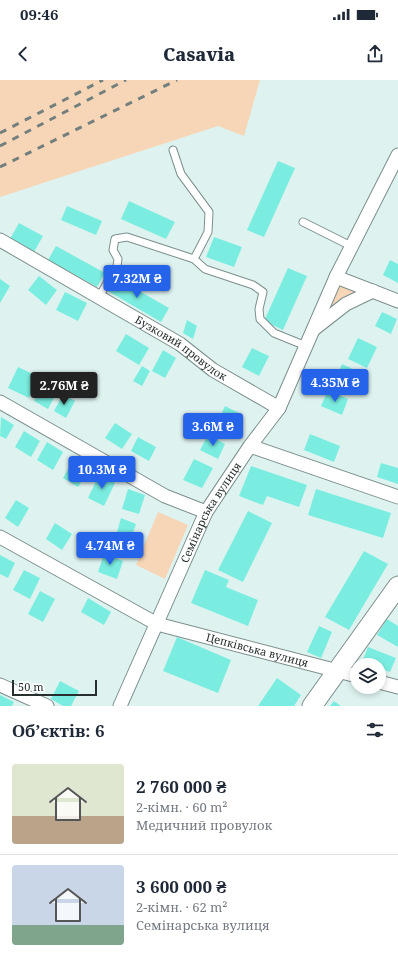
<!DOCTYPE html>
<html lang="uk">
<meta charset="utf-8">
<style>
:root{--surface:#fff;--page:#f6f6f7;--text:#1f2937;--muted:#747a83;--line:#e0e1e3;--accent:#2563eb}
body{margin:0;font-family:"Noto Serif",serif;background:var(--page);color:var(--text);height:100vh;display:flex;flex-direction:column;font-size:15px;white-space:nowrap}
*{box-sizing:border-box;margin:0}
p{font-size:13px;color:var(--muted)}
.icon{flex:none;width:22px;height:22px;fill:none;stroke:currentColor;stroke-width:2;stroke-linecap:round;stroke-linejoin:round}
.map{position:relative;height:626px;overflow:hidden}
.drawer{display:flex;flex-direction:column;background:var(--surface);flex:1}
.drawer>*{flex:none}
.fabs{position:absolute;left:350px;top:578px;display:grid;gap:8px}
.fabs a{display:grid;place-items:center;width:36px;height:36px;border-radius:50%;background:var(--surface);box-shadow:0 2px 6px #0003;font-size:20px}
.scale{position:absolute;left:12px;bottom:10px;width:85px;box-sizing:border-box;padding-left:4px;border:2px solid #272f2e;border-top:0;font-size:11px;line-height:14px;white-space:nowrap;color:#272f2e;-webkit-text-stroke:3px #fff;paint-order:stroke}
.price{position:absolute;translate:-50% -34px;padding:0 9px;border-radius:4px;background:var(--accent);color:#fff;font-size:13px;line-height:26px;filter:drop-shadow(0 1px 2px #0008)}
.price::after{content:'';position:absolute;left:50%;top:24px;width:12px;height:9px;margin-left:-6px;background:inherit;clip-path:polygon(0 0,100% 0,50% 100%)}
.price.selected{background:#222;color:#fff}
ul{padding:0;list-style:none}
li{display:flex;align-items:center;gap:12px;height:100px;padding:0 12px}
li+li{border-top:1px solid var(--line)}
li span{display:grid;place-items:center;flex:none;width:112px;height:80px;border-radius:4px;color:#555}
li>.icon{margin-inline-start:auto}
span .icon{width:48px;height:48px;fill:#fffc;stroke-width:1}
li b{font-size:17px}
h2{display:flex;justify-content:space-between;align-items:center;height:48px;padding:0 12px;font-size:17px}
.status{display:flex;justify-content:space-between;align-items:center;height:28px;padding:0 20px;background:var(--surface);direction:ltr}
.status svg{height:11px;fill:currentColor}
header{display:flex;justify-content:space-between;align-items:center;height:52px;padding:0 12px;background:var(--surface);font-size:18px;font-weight:800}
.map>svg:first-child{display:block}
.green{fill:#f7d6b7}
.building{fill:#7bede0}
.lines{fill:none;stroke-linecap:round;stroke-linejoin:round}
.lane-casing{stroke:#7c8f8c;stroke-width:9}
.street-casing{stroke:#7c8f8c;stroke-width:15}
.secondary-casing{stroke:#7c8f8c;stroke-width:21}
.lane{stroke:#fff;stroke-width:7}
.street{stroke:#fff;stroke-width:13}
.secondary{stroke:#fff;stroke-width:19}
.rail{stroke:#727f7d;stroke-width:3;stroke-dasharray:7 7;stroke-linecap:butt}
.labels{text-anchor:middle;stroke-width:3.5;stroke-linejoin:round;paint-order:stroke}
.street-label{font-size:11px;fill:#272f2e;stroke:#fff}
</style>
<div class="status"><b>09:46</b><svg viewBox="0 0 49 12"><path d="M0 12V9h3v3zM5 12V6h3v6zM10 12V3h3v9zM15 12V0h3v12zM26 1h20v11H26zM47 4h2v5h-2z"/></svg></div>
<header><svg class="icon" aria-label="back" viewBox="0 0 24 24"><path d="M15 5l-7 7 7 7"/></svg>Casavia<svg class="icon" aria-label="share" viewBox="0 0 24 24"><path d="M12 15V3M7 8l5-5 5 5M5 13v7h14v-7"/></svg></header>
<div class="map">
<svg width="398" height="626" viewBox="0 0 398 626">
<rect width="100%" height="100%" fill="#def3f0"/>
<!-- green -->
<g class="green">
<polygon points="0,0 260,0 244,56 218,46 0,117"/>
<polygon points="336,204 358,212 330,229"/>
<polygon points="158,432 188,445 165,499 136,485"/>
</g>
<!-- building -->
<g class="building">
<polygon points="278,81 295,88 264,157 247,150"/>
<polygon points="129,121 175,142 166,159 121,139"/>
<polygon points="67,126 102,141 96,155 61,140"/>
<polygon points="19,143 43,156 34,172 10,159"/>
<polygon points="214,157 242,167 234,187 206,177"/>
<polygon points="56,166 105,193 97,207 48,180"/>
<polygon points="390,180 398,184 398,203 383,195"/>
<polygon points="288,188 307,196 283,250 264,241"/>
<polygon points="39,196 57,210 46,225 28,210"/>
<polygon points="113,196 169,228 161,242 106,210"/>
<polygon points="0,199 10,206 0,223"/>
<polygon points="65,212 87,223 78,241 56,230"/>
<polygon points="382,232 397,239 391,254 375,246"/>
<polygon points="187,240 197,246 193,259 183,253"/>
<polygon points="126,254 149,268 139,285 116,271"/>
<polygon points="358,258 377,267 367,288 348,279"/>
<polygon points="252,268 269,276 259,296 242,287"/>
<polygon points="163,270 176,278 165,298 152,291"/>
<polygon points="342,284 357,291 349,312 334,304"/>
<polygon points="142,286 150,291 142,306 133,301"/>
<polygon points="18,287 39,297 29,318 8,308"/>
<polygon points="42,306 56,314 48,329 34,321"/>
<polygon points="328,310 348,319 342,335 321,326"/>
<polygon points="63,314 75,321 66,338 54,331"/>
<polygon points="225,326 241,334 233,349 218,341"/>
<polygon points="1,337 14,345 6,359 0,356"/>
<polygon points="115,343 132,354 122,369 105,358"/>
<polygon points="24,351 40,361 31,377 15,367"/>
<polygon points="310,354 340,366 334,382 304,370"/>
<polygon points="208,355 225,364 218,379 200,370"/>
<polygon points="138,357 156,367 149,381 131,371"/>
<polygon points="47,362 63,372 53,390 37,380"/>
<polygon points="194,379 213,388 202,408 183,400"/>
<polygon points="73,380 89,389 78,407 63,398"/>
<polygon points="381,383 398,388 398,404 377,397"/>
<polygon points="251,386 307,405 299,427 267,416 263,425 239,416"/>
<polygon points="99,395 115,403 104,426 88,418"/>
<polygon points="128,409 145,415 139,434 122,429"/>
<polygon points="316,409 391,433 383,458 308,435"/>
<polygon points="16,420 29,428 18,447 5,438"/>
<polygon points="248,431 272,443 243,502 218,490"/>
<polygon points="121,438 136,444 128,468 114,463"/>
<polygon points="55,443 72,454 62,470 46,459"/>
<polygon points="364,471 388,484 349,550 325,537"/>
<polygon points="104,474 123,481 117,499 98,492"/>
<polygon points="0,475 15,483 8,498 0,494"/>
<polygon points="24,490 40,498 30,519 13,510"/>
<polygon points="205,490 229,500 226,507 258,520 248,546 191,523"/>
<polygon points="40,511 55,519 43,542 28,534"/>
<polygon points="88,518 111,532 104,545 81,532"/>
<polygon points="387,539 398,546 398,567 377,555"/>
<polygon points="319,546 332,552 321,578 307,572"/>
<polygon points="177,557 231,580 218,613 163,591"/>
<polygon points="368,567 396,578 390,592 379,588 379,585 371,585 362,582"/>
<polygon points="277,598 301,615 294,626 258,626"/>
<polygon points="60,601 79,611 71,626 63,626 51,619"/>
<polygon points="0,615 14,622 12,626 0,626"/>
<polygon points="334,621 341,626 330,626"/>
</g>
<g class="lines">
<!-- lane casing -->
<g class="lane-casing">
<g id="lane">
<polyline points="173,70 181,94 209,132 208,152 194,179 205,189 253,205 263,212 259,229 260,239 274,253 306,266"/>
<polyline points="303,142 351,166"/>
<polyline points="99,217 117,186 118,179 113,170 115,159 127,157 194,179"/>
</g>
</g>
<!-- street casing -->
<g class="street-casing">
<g id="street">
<path id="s1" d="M0,160L180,264L213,290L279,328"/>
<polyline points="336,197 398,221"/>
<polyline points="314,249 346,224 373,211"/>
<polyline points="0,322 165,416 206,432"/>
<polyline points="250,366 398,417"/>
<path id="s2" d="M0,457L157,544L357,596"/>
<polyline points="379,602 398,607"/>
<polyline points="0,605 47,626"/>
<path id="s3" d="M120,626L206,432L250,366L279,328L336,197L398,75"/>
</g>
</g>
<!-- secondary casing -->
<g class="secondary-casing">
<polyline id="secondary" points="312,626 398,506"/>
</g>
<!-- lane -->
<use href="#lane" class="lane"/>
<!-- street -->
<use href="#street" class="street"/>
<!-- secondary -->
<use href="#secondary" class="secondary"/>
<!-- rail -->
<g class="rail">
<polyline points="0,53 103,0"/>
<polyline points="0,66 126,0"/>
<polyline points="0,87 177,0"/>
</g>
</g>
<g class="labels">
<!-- street labels -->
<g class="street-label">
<text dy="4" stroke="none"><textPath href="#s1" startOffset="211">Бузковий провулок</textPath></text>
<text dy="4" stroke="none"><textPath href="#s3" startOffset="214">Семінарська вулиця</textPath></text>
<text dy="4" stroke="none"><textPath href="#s2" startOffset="283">Цепківська вулиця</textPath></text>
</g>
</g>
</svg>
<div class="fabs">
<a><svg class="icon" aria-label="layers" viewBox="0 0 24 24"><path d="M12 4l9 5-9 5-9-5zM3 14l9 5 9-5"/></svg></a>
</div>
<div class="scale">50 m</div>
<b class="price" style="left:137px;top:219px">7.32M ₴</b>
<b class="price" style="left:335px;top:323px">4.35M ₴</b>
<b class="price selected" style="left:64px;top:326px">2.76M ₴</b>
<b class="price" style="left:213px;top:367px">3.6M ₴</b>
<b class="price" style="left:102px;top:410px">10.3M ₴</b>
<b class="price" style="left:110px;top:486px">4.74M ₴</b>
</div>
<section class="drawer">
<h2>Об’єктів: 6<svg class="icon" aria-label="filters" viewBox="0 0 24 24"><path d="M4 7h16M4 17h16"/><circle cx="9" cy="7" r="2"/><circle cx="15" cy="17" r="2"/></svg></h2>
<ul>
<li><span style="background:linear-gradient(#dfe7d0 65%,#b9a48a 0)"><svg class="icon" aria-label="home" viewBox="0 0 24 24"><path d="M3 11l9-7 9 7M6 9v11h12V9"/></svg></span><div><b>2 760 000 ₴</b><p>2-кімн. · 60 m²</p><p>Медичний провулок</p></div></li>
<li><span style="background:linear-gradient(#c9d6e8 75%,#7fa58c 0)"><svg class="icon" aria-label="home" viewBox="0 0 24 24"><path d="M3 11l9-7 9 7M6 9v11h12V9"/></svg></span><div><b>3 600 000 ₴</b><p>2-кімн. · 62 m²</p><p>Семінарська вулиця</p></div></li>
</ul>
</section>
